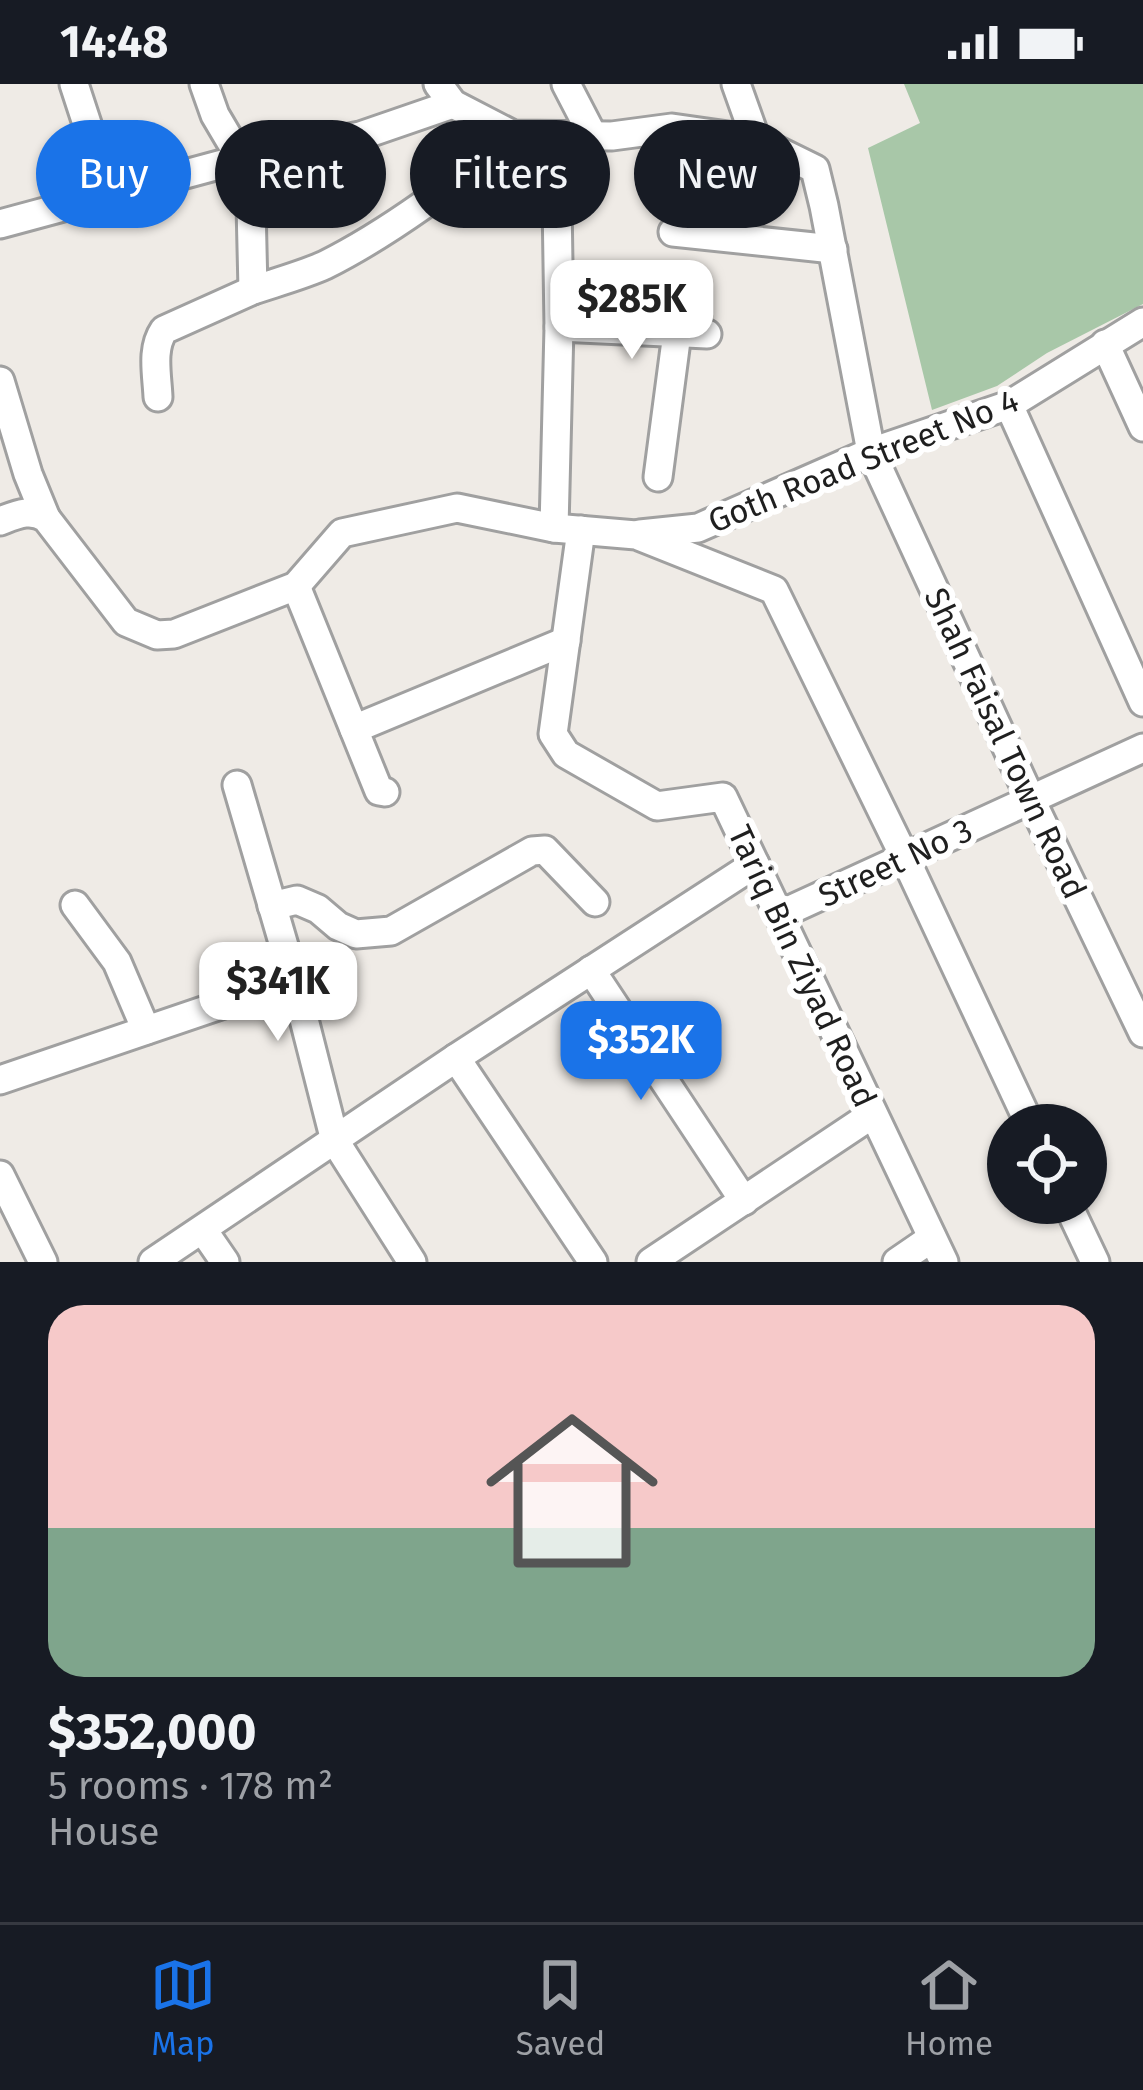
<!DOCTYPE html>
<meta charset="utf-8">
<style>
:root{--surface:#171b24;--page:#20242c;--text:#f1f3f6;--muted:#9ea1a6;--line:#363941;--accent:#1a73e8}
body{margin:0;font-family:"Fira Sans",sans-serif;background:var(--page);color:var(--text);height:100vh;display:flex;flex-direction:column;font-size:45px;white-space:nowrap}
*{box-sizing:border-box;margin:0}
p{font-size:39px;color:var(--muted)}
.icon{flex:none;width:66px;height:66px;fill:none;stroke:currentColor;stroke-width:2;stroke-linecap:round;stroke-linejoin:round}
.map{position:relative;height:1178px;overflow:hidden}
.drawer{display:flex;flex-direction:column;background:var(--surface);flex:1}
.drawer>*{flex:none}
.guide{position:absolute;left:36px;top:36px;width:1071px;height:108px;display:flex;gap:24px}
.fabs{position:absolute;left:987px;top:1020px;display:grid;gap:24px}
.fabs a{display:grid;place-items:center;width:120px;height:120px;border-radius:50%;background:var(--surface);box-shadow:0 3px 9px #0004;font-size:60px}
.price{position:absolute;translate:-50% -102px;padding:0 27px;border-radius:24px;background:#fff;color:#222;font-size:39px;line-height:78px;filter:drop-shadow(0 3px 6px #0008)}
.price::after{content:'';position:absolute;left:50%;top:72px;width:36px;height:27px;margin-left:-18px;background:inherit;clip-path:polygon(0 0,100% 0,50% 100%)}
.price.current{background:var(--accent);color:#fff}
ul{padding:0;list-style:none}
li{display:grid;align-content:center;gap:24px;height:636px;padding:0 48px}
li span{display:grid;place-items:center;height:372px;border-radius:36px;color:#555}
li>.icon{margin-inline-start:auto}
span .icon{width:216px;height:216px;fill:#fffc;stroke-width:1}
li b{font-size:51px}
.pill{padding:0 42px;border-radius:54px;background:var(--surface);box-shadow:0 3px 9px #0004;font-size:42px;line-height:108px}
.pill.current{background:var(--accent);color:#fff}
.status{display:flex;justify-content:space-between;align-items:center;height:84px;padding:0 60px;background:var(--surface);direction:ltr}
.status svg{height:33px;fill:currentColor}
.tab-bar{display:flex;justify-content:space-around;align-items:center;height:168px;border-top:3px solid var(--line);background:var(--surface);font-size:33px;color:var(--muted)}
.tab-bar a{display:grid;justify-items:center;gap:6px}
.tab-bar .current{color:var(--accent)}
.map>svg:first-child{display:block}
.cemetery{fill:#a8c7a8}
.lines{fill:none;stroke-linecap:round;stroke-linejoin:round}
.minor-casing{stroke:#a0a0a0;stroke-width:33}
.minor{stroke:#fff;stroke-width:27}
.labels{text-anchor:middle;stroke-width:12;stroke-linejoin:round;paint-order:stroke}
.street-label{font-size:33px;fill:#1f1f1f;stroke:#fff}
</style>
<div class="status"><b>14:48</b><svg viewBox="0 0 49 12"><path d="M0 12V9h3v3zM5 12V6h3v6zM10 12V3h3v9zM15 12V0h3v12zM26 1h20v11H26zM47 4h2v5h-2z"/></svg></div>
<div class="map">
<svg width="1143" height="1178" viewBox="0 0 1143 1178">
<rect width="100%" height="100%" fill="#efebe6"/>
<!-- cemetery -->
<polygon class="cemetery" points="904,0 1143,0 1143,220 1047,269 997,302 932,326 868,64 920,39"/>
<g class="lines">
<!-- minor casing -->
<g class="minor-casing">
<g id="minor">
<polyline points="74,0 110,110"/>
<polyline points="204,0 215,31 241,75 360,52 453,20"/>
<polyline points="438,0 453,20 513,51 612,52 672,44 756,56"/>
<polyline points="566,0 593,52"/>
<polyline points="736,0 756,56 815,85 824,122 871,368 1031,716 1143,949"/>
<path d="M0,140L241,75L251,121L253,206C277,198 303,191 325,181C387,150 461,96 513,51"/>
<polyline points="673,148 833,165"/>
<polyline points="559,243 707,250"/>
<polyline points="1105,260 1143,343"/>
<polyline points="0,297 28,390 46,434"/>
<path d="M158,313C157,290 151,265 164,246L253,206"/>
<polyline points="1009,321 1143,618"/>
<polyline points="658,393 677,249"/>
<path d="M0,437C16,431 30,424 46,434L126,538L157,551L174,550L296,502L342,449L457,424L554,444L636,451L774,506L905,774L1030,1041"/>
<polyline points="554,444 559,243 556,53"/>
<polyline points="581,446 553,650 566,670 657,722 723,713 944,1178"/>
<polyline points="640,450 698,444 871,368 1009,321 1143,238"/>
<polyline points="296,502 379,707 385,708"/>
<polyline points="354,645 566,557"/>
<polyline points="237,701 294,896 335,1057 412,1178"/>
<polyline points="75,821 117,878 146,946"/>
<polyline points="272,822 297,816 318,825 338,842 356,850 391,847 532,767 545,766 595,818"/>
<polyline points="779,831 1143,664"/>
<polyline points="591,886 744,1117"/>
<polyline points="456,974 593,1178"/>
<polyline points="0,996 294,896"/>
<polyline points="0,1091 43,1178"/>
<polyline points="1067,1119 1095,1178"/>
<polyline points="203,1146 225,1178"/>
<polyline points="153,1178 456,974 755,780"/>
<polyline points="651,1178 873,1030"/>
<polyline points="897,1178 932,1154"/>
</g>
</g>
<!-- minor -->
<use href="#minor" class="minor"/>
</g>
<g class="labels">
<!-- street labels -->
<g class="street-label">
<text transform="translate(863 376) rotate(-22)" y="12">Goth Road Street No 4</text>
<text transform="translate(1006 659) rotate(65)" y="12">Shah Faisal Town Road</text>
<text transform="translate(895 778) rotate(-25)" y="12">Street No 3</text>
<text transform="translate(803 882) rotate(65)" y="12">Tariq Bin Ziyad Road</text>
</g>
</g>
</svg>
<div class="fabs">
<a><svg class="icon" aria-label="locate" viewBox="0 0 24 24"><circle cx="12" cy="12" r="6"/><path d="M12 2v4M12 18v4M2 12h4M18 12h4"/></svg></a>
</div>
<b class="price" style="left:632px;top:278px">$285K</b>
<b class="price" style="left:278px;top:960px">$341K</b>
<b class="price current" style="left:641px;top:1019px">$352K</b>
<div class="guide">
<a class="pill current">Buy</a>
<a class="pill">Rent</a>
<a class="pill">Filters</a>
<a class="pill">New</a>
</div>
</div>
<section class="drawer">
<ul>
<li><span style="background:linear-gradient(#f6c9c9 60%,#7fa58c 0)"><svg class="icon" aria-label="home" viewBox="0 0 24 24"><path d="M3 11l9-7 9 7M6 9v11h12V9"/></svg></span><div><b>$352,000</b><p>5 rooms · 178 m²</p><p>House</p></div></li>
</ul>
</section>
<nav class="tab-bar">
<a class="current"><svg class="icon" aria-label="map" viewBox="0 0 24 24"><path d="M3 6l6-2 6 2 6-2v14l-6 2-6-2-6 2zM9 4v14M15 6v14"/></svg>Map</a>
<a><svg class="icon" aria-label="saved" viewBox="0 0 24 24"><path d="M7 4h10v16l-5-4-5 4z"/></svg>Saved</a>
<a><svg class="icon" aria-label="home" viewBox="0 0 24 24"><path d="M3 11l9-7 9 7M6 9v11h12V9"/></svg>Home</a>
</nav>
